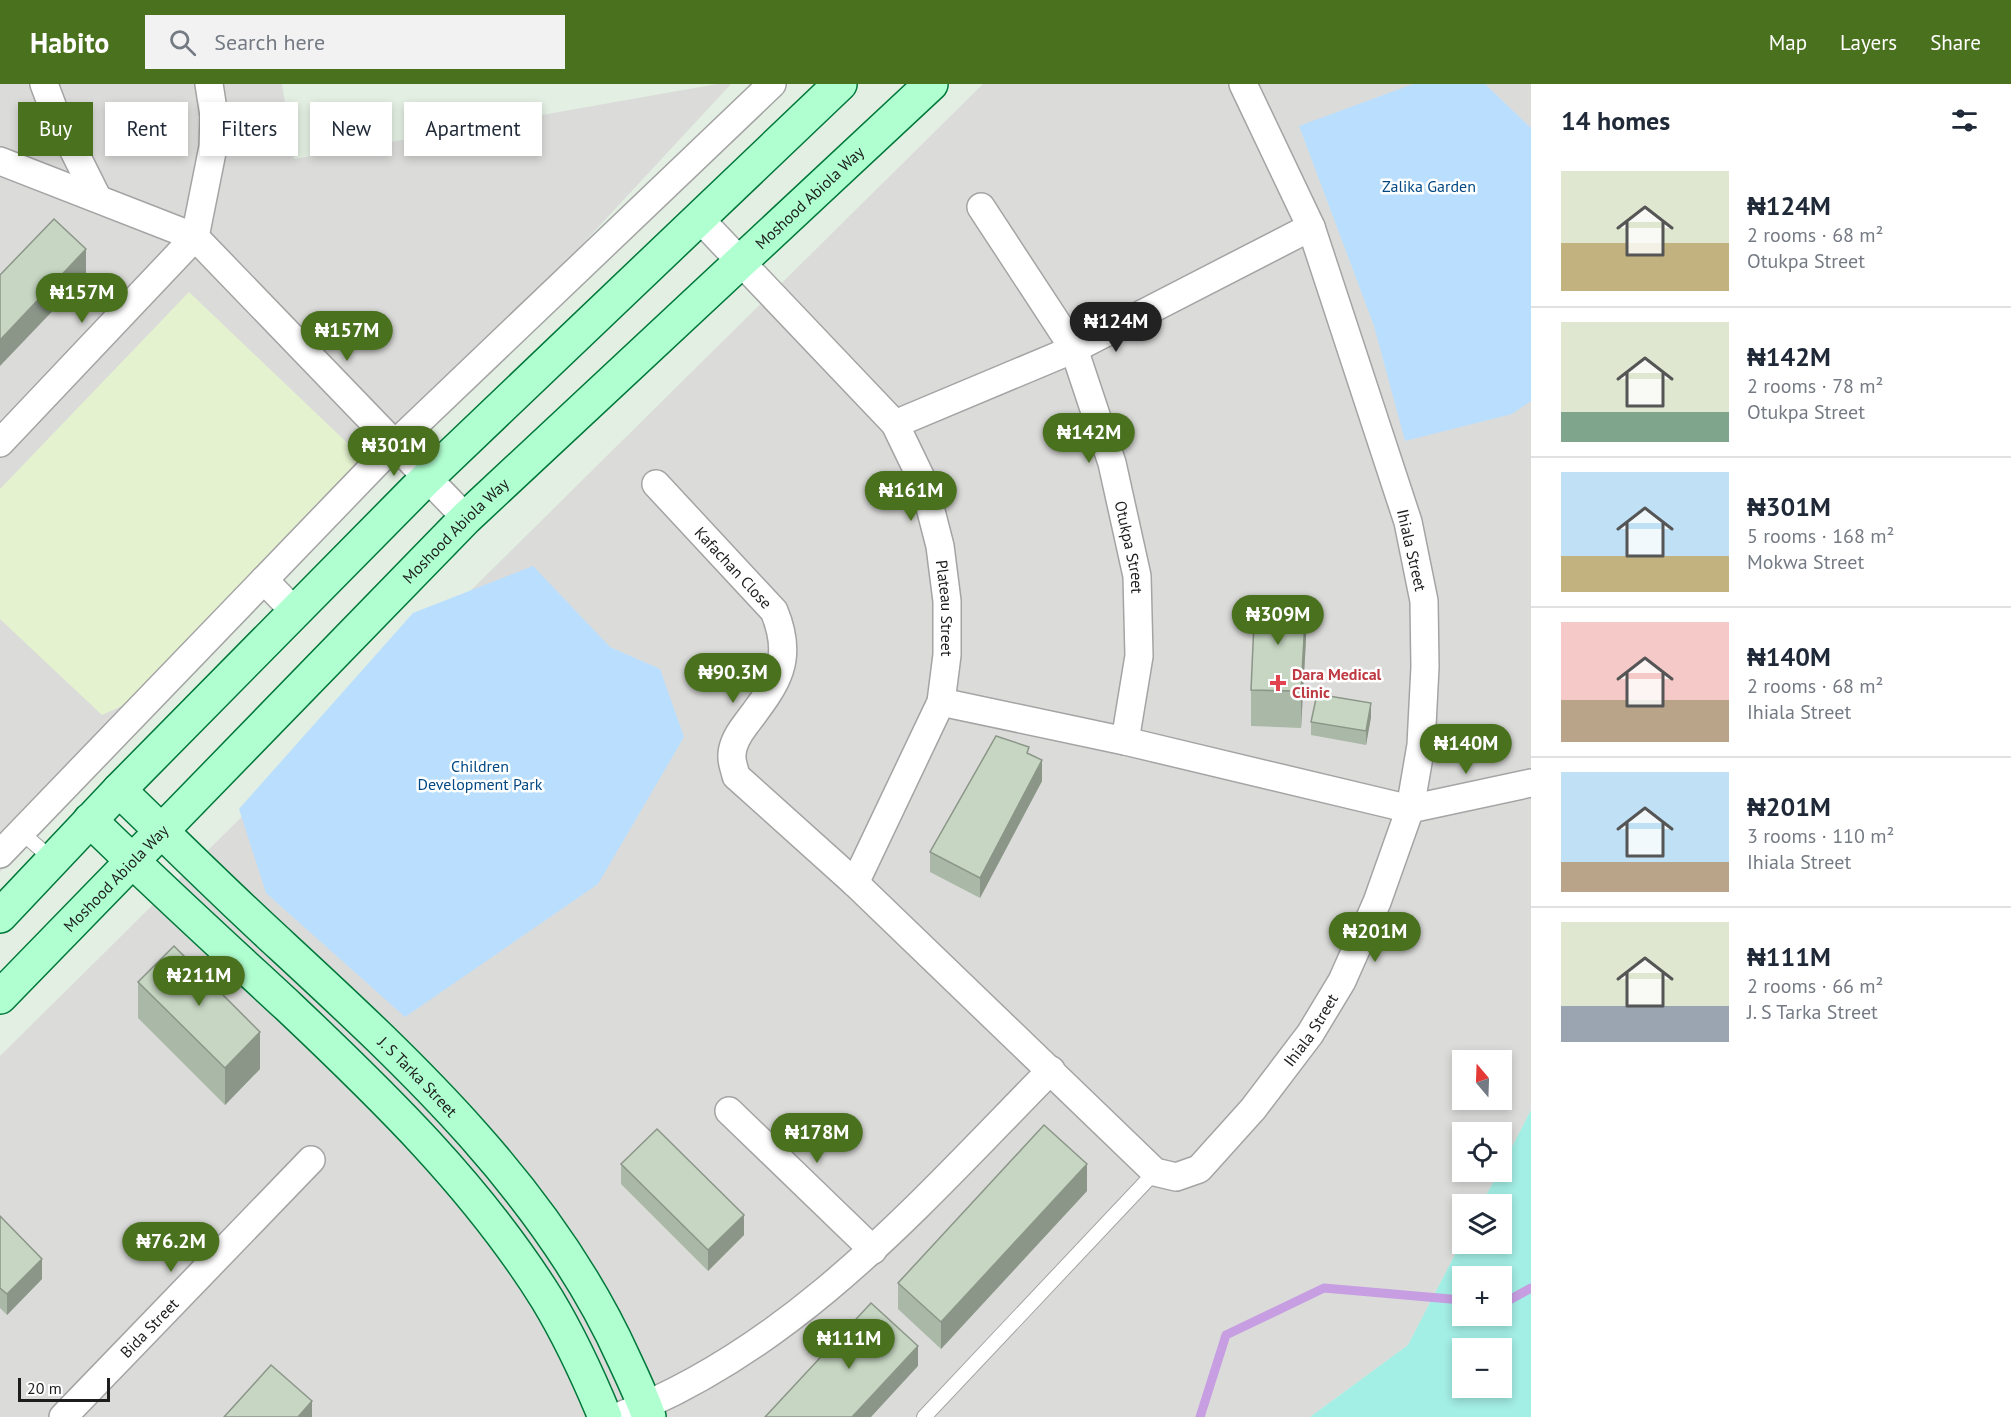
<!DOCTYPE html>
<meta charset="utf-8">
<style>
:root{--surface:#fff;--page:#f2f2f3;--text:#1f2937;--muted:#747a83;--line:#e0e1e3;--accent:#4a711e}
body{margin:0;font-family:"PT Sans",sans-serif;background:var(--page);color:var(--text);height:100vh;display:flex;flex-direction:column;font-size:22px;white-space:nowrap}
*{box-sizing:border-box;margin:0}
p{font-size:20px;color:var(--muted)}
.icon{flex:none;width:33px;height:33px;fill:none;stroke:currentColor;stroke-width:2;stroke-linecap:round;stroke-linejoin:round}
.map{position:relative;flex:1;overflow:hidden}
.drawer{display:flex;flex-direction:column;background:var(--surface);width:480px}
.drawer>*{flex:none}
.hud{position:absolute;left:18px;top:18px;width:570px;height:54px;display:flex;gap:12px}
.needle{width:39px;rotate:341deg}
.controls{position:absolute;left:1452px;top:966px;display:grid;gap:12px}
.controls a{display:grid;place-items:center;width:60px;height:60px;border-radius:0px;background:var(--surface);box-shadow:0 3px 9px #0003;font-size:30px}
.scale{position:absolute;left:18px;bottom:15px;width:92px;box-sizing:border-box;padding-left:6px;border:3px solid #1d1d1d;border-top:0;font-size:16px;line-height:21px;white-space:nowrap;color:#1d1d1d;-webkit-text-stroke:4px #fff;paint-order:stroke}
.price{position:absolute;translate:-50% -51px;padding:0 14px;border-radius:21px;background:var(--accent);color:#fff;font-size:20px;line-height:39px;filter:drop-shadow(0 2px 3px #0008)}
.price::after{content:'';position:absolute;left:50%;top:36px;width:18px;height:14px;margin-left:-9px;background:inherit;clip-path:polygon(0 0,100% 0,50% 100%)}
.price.active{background:#222;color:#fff}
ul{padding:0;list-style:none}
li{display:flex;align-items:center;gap:18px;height:150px;padding:0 30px}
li+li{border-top:2px solid var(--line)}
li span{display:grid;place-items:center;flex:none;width:168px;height:120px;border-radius:0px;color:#555}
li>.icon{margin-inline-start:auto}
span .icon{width:72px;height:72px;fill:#fffc;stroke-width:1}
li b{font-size:26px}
h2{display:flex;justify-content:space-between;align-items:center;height:72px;padding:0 30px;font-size:26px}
.tag{padding:0 21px;border-radius:0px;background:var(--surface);box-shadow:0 3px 9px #0003;font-size:21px;line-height:54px}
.tag.active{background:var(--accent);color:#fff}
header{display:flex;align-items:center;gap:36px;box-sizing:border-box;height:84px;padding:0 30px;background:var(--accent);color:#fff}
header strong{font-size:28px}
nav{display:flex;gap:33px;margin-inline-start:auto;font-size:21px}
.search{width:420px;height:54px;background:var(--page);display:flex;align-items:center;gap:15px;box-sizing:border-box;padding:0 21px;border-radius:0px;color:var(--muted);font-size:22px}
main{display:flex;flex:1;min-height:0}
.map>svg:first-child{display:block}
.residential{fill:#dbdbda;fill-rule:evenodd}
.commercial{fill:#e4f2cf}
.grass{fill:#a3eee5;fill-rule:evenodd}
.park{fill:#badffe}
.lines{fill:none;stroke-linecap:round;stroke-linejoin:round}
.stream{stroke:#c69ee1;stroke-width:9}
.lane-casing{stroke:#a4a4a4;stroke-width:16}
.street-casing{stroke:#a4a4a4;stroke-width:30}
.secondary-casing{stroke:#00783a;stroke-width:36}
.lane{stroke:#fff;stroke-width:14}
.street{stroke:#fff;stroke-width:27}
.secondary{stroke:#b0ffd1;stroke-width:33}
.wall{fill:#aab8a7}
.shaded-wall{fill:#8b9688}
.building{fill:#c6d6c2;stroke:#8b9688;stroke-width:1.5}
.health-dot{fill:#e0444e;stroke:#fff;stroke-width:2}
.labels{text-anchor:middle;stroke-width:5;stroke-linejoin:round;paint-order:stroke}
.park-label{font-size:16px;fill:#024984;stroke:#fff}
.street-label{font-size:16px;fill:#1d1d1d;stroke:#fff}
.health-label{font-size:16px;font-weight:bold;fill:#be3a42;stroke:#fff;text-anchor:start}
</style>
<header>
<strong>Habito</strong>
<div class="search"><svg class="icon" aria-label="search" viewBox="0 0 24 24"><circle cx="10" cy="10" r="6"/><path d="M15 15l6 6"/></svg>Search here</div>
<nav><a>Map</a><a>Layers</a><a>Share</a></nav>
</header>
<main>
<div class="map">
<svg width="1531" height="1333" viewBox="0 0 1531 1333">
<rect width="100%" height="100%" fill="#e2efe2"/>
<!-- residential -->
<g class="residential">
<polygon points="0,0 282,0 294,75 717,0 731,0 0,788"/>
<path d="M983,0H1531V1026L1502,1082V1048H1462V1088H1499L1481,1120H1462V1157L1408,1261L1310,1333H0V972ZM1462,976H1502V1016H1462Z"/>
</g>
<!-- commercial -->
<polygon class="commercial" points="189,208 362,373 124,621 102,631 0,535 0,405"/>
<!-- grass -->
<path class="grass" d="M1531,1026V1333H1310L1408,1261L1462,1157V1160H1502V1120H1481L1499,1088H1502V1082ZM1462,1192H1502V1232H1462ZM1462,1264H1502V1304H1462Z"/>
<!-- park -->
<g class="park">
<polygon points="1413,0 1485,0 1531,44 1531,317 1512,330 1405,357 1374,242 1299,42"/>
<polygon points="533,482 610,563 660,585 684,653 598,800 405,933 266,809 239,725 413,529"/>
</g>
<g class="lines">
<!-- stream -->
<g class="stream">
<polyline points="1502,1220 1531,1204"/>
<polyline points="1200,1333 1226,1251 1324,1204 1462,1216"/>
</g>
<!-- lane casing -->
<g class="lane-casing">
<g id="lane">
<polyline points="21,748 53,776"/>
<polyline points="924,1333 1155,1088"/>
</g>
</g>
<!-- street casing -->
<g class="street-casing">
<g id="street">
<polyline points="44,0 55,29 97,113"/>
<polyline points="0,77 195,153 466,434"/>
<path id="s1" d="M981,123L1074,265L1112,379L1137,492L1139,572L1125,657"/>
<path id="s2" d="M700,135L895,340L924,400L940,462L947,517V571L941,618L855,799"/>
<polyline points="895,340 1074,265 1311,143"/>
<polyline points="0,359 195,153 213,63 214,32 209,0"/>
<path id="s3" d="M656,400L774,527C795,577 776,600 746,640C739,649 731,662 732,674C732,680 735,686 736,692L855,799L1155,1088L1176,1093L1199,1085L1253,1025L1310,950L1342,897L1377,818L1410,725L1421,661L1425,583L1424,517L1408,438L1311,143L1243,0"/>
<polyline points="264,496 295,528"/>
<polyline points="941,618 1125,657 1410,725 1531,699"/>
<polyline points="0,770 395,360 772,0"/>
<polyline points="729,1027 873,1166"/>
<path id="s4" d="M63,1333L311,1076"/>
<path d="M617,1333C795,1265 921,1118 1051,986"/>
</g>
</g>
<!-- secondary casing -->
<g class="secondary-casing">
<g id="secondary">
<path id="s5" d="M119,706C169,754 218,803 269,850C404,975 547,1104 624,1275C633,1294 642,1313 649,1333"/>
<path d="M90,736C155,800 222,861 289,923C383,1012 478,1104 547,1215C570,1253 588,1292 605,1333"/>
<polyline points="0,832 119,706 427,394 840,0"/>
<path id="s6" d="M0,913L466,434L931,0"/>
</g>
</g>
<!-- lane -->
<use href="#lane" class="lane"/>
<!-- street -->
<use href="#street" class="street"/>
<!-- secondary -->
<use href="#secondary" class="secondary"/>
</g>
<!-- wall -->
<g class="wall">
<polygon points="1306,555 1301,644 1251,642 1251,606"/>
<polygon points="1371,633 1366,661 1311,651 1311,638"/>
<polygon points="1029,670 1042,697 980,814 930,788 930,768"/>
<polygon points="138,898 260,985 225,1021 138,934"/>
<polygon points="621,1080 744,1151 708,1187 621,1100"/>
<polygon points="1087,1107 941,1265 898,1225 898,1199"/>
<polygon points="0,1132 42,1195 7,1231 0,1224"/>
</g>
<!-- shaded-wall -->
<g class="shaded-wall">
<polygon points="86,165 86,192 0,282 0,256"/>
<polygon points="1306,518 1306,555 1301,644 1301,607"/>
<polygon points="1371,619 1371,633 1366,661 1366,647"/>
<polygon points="1042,676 1042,697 980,814 980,794"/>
<polygon points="260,948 260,985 225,1021 225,984"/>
<polygon points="1087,1080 1087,1107 941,1265 941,1238"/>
<polygon points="744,1131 744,1151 708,1187 708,1166"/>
<polygon points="42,1175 42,1195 7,1231 7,1210"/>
<polygon points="918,1262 918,1282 871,1333 852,1333"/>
<polygon points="312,1317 312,1333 298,1333"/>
</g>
<!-- building -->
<g class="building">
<polygon points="54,135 86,165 0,256 0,191"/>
<polygon points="1255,516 1306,518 1301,607 1251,606"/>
<polygon points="1317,610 1371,619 1366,647 1311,638"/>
<polygon points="996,652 1029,663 1027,669 1042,676 980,794 930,768"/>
<polygon points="174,862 260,948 225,984 138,898"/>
<polygon points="1044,1041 1087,1080 941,1238 898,1199"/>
<polygon points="657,1045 744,1131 708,1166 621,1080"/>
<polygon points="0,1132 42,1175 7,1210 0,1204"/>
<polygon points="871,1219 918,1262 852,1333 765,1333"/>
<polygon points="271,1281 312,1317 298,1333 224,1333"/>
</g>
<!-- markers -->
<path class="health-dot" d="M1275 590h6v6h6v6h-6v6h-6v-6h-6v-6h6z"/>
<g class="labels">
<!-- park labels -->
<g class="park-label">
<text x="1429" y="108">Zalika Garden</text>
<text x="480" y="688">Children<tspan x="480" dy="18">Development Park</tspan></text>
</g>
<!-- street labels -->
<g class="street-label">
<text dy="6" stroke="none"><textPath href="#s6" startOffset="1138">Moshood Abiola Way</textPath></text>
<text dy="6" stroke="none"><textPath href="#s6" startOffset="652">Moshood Abiola Way</textPath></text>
<text dy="6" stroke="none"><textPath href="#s1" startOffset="376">Otukpa Street</textPath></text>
<text transform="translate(1412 466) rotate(77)" y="6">Ihiala Street</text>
<text dy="6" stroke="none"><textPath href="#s3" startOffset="114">Kafachan Close</textPath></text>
<text dy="6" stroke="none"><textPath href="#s2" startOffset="476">Plateau Street</textPath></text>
<text dy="6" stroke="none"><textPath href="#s6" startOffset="166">Moshood Abiola Way</textPath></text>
<text dy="6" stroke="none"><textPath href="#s3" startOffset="1155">Ihiala Street</textPath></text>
<text dy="6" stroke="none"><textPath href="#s5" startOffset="414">J. S Tarka Street</textPath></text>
<text dy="6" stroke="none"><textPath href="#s4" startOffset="124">Bida Street</textPath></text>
</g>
<!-- health labels -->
<g class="health-label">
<text x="1292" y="596">Dara Medical<tspan x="1292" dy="18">Clinic</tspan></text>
</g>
</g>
</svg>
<div class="controls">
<a><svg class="needle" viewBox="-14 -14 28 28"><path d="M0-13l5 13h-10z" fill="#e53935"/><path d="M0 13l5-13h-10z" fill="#747a83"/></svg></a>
<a><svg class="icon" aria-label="locate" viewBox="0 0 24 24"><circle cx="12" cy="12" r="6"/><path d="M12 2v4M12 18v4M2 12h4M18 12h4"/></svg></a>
<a><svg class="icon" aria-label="layers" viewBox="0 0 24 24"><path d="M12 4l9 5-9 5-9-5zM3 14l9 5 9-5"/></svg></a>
<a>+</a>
<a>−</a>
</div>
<div class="scale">20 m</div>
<b class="price" style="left:82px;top:240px">₦157M</b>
<b class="price active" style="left:1116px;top:269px">₦124M</b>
<b class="price" style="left:347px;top:278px">₦157M</b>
<b class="price" style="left:1089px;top:380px">₦142M</b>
<b class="price" style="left:394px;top:393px">₦301M</b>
<b class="price" style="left:911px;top:438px">₦161M</b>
<b class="price" style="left:1278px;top:562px">₦309M</b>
<b class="price" style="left:733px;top:620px">₦90.3M</b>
<b class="price" style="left:1466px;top:691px">₦140M</b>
<b class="price" style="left:1375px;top:879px">₦201M</b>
<b class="price" style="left:199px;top:923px">₦211M</b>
<b class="price" style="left:817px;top:1080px">₦178M</b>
<b class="price" style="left:171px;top:1189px">₦76.2M</b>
<b class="price" style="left:849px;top:1286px">₦111M</b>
<div class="hud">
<a class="tag active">Buy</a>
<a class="tag">Rent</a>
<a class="tag">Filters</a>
<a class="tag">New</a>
<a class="tag">Apartment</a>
</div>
</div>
<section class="drawer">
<h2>14 homes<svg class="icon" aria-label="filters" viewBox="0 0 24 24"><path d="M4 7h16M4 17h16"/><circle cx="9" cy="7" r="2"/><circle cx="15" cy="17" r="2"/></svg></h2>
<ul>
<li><span style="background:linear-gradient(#dfe7d0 60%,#c2b280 0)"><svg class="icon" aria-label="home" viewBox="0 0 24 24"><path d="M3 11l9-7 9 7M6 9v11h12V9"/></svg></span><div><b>₦124M</b><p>2 rooms · 68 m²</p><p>Otukpa Street</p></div></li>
<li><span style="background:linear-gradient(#dfe7d0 75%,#7fa58c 0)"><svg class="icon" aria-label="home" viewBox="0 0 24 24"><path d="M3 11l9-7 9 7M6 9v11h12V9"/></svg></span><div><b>₦142M</b><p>2 rooms · 78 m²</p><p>Otukpa Street</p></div></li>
<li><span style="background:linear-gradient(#bfe0f5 70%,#c2b280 0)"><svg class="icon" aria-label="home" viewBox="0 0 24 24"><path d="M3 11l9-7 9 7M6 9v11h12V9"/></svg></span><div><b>₦301M</b><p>5 rooms · 168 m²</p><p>Mokwa Street</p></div></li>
<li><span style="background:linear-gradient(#f6c9c9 65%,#b9a48a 0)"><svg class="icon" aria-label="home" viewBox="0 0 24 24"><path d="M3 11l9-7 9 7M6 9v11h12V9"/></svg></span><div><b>₦140M</b><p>2 rooms · 68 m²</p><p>Ihiala Street</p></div></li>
<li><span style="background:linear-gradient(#bfe0f5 75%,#b9a48a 0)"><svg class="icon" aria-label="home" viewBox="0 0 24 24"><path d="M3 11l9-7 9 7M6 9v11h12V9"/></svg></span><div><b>₦201M</b><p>3 rooms · 110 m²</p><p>Ihiala Street</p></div></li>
<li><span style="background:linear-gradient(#dfe7d0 70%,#9aa5b1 0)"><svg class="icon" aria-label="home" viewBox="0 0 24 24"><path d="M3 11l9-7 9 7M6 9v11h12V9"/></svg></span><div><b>₦111M</b><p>2 rooms · 66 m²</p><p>J. S Tarka Street</p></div></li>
</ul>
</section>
</main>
